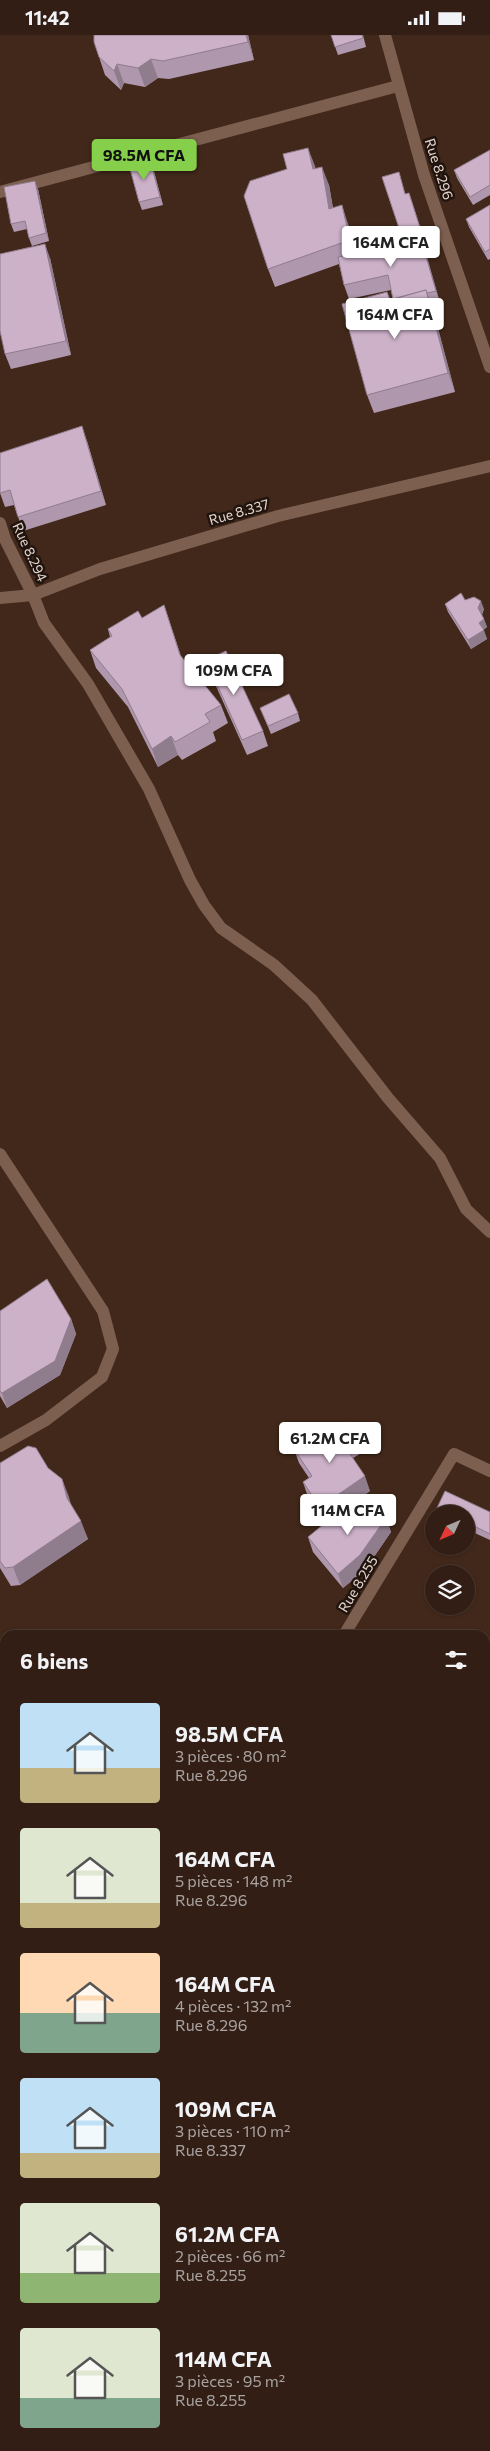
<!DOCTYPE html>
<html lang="fr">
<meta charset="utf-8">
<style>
:root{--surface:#321e14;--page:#3a271d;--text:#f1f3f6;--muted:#a8a2a0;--line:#4d3c34;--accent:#86cf4b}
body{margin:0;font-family:Commissioner,sans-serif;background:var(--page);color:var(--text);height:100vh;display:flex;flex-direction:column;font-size:19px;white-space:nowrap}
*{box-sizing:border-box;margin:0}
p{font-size:16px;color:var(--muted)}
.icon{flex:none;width:28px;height:28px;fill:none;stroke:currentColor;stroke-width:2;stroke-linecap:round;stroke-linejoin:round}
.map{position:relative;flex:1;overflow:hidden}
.drawer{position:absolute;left:0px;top:1595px;width:490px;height:821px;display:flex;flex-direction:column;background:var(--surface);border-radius:15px 15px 0 0;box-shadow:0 1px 4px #0004,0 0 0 1px var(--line)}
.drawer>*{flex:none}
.needle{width:32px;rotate:226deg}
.fabs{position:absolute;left:425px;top:1470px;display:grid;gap:10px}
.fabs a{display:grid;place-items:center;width:50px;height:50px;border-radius:50%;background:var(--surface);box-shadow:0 1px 4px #0004,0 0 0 1px var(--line);font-size:25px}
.price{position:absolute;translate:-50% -42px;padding:0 11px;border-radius:5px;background:#fff;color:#222;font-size:16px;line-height:32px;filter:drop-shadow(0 1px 2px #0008)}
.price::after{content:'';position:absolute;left:50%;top:30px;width:15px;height:11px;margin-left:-8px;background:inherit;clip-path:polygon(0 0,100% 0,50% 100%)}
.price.on{background:var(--accent);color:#111}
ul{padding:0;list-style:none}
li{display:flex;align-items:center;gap:15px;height:125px;padding:0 20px}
li span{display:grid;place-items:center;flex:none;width:140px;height:100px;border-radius:5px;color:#555}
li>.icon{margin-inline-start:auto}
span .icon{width:60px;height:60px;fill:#fffc;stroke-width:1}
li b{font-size:21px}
h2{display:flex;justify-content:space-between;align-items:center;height:60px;padding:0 20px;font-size:21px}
.status{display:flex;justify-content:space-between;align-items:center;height:35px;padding:0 25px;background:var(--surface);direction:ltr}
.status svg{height:14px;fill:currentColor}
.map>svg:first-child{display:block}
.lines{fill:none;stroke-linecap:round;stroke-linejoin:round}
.street{stroke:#7c5f4f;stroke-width:12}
.wall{fill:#af98ad}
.shaded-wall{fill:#8f7c8d}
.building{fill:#ccb1c9;stroke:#8f7c8d}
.labels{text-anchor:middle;stroke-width:5;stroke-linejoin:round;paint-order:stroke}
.street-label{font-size:14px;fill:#e6d5cc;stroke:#20140e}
</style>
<div class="status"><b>11:42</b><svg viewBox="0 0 49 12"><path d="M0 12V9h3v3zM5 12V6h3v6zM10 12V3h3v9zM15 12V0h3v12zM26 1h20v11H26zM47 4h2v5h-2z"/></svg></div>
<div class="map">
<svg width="490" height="2416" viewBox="0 0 490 2416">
<rect width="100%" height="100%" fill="#42281a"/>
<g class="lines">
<!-- street -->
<g class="street">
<polyline points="385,0 424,140 490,332"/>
<polyline points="0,157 398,51"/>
<polyline points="0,488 5,504 33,560 44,588 88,649 149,754 190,845 204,870 221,893 274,930 312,965 388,1063 440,1123 466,1174 490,1197"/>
<polyline points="0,563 33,560 100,534 278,481 490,431"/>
<polyline points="0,1119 103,1276 113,1314 102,1342 46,1385 0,1411"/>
<polyline points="344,1600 454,1419 490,1436"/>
<polyline points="0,1728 5,1738"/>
<polyline points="485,2120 490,2124"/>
<polyline points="0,2178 5,2170"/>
</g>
</g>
<!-- wall -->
<g class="wall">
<polygon points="248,0 254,25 169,44 158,43 145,52 124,48 121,55 105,40 99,22"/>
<polygon points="331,0 363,0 366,12 338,20"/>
<polygon points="490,115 490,160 473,170 457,143 454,135"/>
<polygon points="153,133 163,170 142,175 139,167"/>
<polygon points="315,133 329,150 333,173 348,189 356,218 404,208 382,142 406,159 409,158 425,207 422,208 441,271 432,272 455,357 374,378 367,360 390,265 393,264 391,255 349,264 344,250 339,229 275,252 268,234"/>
<polygon points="38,154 49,206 32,211 29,203 27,194 14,197 11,189"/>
<polygon points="490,170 490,224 488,225 469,192 466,184"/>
<polygon points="50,223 71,320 11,334 5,319"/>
<polygon points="87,406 106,470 23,496 14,470 5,472 0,458"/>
<polygon points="465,565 484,574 482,580 487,592 483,595 487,604 471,614 448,577 445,569"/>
<polygon points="164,570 181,621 221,670 228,688 213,697 216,706 182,725 178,720 158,732 128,672 96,633 90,615 110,602 108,594 142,583"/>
<polygon points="206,625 263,696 268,711 247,720 211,640"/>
<polygon points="260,673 298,678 300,686 271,699"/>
<polygon points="0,1276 71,1284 76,1299 60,1340 7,1373 0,1361"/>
<polygon points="327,1401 358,1403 363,1417 353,1423 370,1456 326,1487 308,1462 303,1447 309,1443 299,1428 294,1414"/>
<polygon points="0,1428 48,1433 62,1444 70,1468 88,1504 20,1550 11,1551 0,1533"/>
<polygon points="437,1473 490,1477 490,1505 466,1494 466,1479 439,1479"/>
<polygon points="356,1478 386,1483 391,1497 365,1535 343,1553 313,1517 308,1502 335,1490"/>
</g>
<!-- shaded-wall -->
<g class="shaded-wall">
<polygon points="246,0 248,0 254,25 248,7"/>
<polygon points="151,24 158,43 145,52 138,33"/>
<polygon points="117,29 124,48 121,55 114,36"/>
<polygon points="308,113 315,131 320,152 313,134"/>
<polygon points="150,125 153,133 163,170 160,162"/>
<polygon points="322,132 329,150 336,192 329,174"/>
<polygon points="35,146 38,154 49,206 46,198"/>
<polygon points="342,170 348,189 357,223 350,205"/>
<polygon points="421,204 426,218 441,271 436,256"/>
<polygon points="45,209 50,223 71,320 66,306"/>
<polygon points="426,255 433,274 455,357 448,338"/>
<polygon points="82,391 87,406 106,470 101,456"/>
<polygon points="481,566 484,574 481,581 478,573"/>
<polygon points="484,584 487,592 482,596 479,588"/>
<polygon points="484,595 487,604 471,614 468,605"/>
<polygon points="171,701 178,720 158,732 152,714"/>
<polygon points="71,1284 76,1299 60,1340 7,1373 2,1358"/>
<polygon points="365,1441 370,1456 326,1487 320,1472"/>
<polygon points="62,1444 69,1462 74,1481 67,1463"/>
<polygon points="386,1483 391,1497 365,1535 343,1553 338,1539"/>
<polygon points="81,1486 88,1504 20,1550 13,1532"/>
<polygon points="404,2411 419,2411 417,2416 402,2416"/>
</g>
<!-- building -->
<g class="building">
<polygon points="94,0 246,0 248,7 163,26 151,24 138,33 117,29 114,36 99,22 94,7"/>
<polygon points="331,0 362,0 363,3 335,12"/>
<polygon points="308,113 313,134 322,132 329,174 342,170 350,205 268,234 244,161 250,146 287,134 283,119"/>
<polygon points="490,115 490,150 470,162 454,135"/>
<polygon points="150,125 160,162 139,167 129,130"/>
<polygon points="399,137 405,159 409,158 422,199 403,205 382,142"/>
<polygon points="35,146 46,198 29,203 25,186 11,189 4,152"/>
<polygon points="490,170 490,214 485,217 466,184"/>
<polygon points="421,204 436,256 427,258 426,255 393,264 388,240 344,250 338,222"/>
<polygon points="45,209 66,306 5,319 0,296 0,219"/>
<polygon points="426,255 448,338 367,360 342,269 387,257 390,265"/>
<polygon points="82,391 101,456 18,482 10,455 0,458 0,418"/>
<polygon points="461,558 465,565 474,562 481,566 478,573 484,584 479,588 484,595 468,605 445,569"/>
<polygon points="164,570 180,620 221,670 205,679 210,687 175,707 171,701 152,714 122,654 90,615 112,601 108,594 138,576 142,583"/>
<polygon points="226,616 263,696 242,705 206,625"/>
<polygon points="289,659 298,678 268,691 260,673"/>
<polygon points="47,1244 71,1284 55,1326 2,1358 0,1356 0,1276"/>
<polygon points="347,1387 358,1403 344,1410 365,1441 320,1472 303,1447 312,1441 294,1414 322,1394 327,1401"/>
<polygon points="28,1411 36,1413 48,1433 62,1444 67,1463 81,1486 13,1532 5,1533 0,1526 0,1428"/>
<polygon points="445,1456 490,1477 490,1499 466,1487 466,1479 449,1479 437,1473"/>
<polygon points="372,1464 386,1483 360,1520 338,1539 308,1502 330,1484 335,1490 353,1475 356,1478"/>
<polygon points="368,2411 404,2411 402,2416 365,2416"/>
</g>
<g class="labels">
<!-- street labels -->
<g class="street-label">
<text transform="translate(439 134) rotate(72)" y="5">Rue 8.296</text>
<text transform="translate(239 477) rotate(-16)" y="5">Rue 8.337</text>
<text transform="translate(30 517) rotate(65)" y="5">Rue 8.294</text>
<text transform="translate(358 1549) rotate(-59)" y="5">Rue 8.255</text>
</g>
</g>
</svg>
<div class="fabs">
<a><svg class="needle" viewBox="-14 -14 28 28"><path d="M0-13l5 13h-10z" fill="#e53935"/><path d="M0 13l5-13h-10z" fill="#a8a2a0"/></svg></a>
<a><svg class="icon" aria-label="layers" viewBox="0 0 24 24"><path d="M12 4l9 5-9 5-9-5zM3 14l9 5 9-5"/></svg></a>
</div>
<b class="price on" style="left:144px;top:146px">98.5M CFA</b>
<b class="price" style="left:391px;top:233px">164M CFA</b>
<b class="price" style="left:395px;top:305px">164M CFA</b>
<b class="price" style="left:234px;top:661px">109M CFA</b>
<b class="price" style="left:330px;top:1429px">61.2M CFA</b>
<b class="price" style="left:348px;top:1501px">114M CFA</b>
<section class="drawer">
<h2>6 biens<svg class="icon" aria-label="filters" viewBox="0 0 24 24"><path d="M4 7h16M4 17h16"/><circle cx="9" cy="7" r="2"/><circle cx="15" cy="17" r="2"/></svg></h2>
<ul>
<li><span style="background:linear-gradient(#bfe0f5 65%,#c2b280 0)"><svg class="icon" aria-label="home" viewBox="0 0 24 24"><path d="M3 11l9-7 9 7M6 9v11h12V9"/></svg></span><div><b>98.5M CFA</b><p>3 pièces · 80 m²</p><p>Rue 8.296</p></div></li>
<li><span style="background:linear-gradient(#dfe7d0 75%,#c2b280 0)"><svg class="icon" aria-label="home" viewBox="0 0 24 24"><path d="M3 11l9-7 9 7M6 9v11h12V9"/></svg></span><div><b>164M CFA</b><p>5 pièces · 148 m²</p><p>Rue 8.296</p></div></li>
<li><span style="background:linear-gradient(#ffd9b3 60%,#7fa58c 0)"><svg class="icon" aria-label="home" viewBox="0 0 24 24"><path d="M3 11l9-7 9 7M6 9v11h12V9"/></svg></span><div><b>164M CFA</b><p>4 pièces · 132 m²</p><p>Rue 8.296</p></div></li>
<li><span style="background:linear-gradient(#bfe0f5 75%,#c2b280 0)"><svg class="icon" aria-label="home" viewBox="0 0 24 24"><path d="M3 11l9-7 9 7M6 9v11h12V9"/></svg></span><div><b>109M CFA</b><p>3 pièces · 110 m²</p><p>Rue 8.337</p></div></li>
<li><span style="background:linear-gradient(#dfe7d0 70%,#8fb573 0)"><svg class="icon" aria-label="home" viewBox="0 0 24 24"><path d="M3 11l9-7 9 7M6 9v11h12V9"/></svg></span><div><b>61.2M CFA</b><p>2 pièces · 66 m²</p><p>Rue 8.255</p></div></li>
<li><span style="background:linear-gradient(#dfe7d0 70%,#7fa58c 0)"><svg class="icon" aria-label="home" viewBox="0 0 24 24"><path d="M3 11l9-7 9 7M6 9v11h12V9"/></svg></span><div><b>114M CFA</b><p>3 pièces · 95 m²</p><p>Rue 8.255</p></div></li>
</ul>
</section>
</div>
